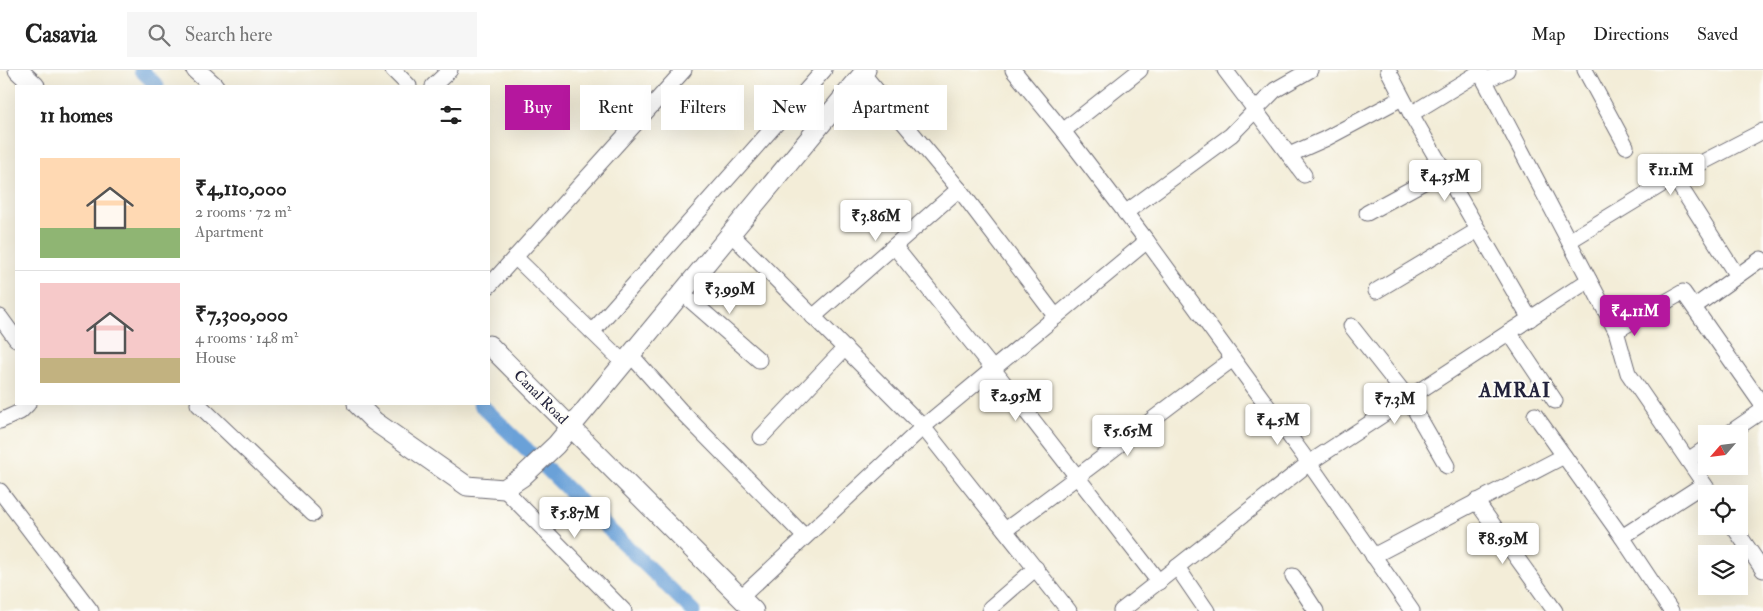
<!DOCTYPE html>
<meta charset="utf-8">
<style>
:root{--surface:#fff;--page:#f6f6f6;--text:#222;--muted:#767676;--line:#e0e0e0;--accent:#b5179e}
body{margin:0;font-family:"IM FELL Double Pica",serif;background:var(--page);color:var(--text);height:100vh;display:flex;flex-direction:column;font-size:19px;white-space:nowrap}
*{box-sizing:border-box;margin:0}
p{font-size:16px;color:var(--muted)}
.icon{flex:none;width:28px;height:28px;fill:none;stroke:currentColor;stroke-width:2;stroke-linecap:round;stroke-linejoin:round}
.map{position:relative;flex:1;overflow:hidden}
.panel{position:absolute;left:15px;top:15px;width:475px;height:320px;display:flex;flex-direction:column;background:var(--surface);border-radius:0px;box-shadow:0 5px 20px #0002}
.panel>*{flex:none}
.top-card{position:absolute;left:505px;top:15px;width:475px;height:45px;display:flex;gap:10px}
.needle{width:32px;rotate:242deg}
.tools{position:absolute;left:1698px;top:355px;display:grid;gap:10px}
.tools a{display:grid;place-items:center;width:50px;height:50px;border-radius:0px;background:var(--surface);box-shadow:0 5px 20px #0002;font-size:25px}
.price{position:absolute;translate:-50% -42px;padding:0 11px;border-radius:5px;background:#fff;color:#222;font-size:16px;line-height:32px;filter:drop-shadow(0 1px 2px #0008)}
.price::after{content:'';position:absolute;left:50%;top:30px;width:15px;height:11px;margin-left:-8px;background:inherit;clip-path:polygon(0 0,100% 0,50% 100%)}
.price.active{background:var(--accent);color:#fff}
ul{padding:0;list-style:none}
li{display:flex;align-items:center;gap:15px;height:125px;padding:0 25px}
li+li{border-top:1px solid var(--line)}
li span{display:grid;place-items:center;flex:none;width:140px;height:100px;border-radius:0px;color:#555}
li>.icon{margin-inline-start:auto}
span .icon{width:60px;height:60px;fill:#fffc;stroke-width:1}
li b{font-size:21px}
h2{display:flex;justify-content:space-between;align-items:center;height:60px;padding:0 25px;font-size:21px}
.tag{padding:0 18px;border-radius:0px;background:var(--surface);box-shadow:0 5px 20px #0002;font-size:18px;line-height:45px}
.tag.active{background:var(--accent);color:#fff}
header{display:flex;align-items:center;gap:30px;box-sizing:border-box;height:70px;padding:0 25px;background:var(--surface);border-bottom:1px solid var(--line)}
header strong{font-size:24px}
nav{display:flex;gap:28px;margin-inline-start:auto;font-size:18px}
.search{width:350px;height:45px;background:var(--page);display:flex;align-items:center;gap:12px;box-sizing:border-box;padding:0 18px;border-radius:0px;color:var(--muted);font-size:19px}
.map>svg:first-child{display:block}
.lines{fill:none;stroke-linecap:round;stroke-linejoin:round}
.canal{stroke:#6aa1d8;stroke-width:15}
.minor-casing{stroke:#6b6972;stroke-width:17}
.tertiary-casing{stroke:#6b6972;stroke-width:21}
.minor{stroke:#fff;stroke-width:15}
.tertiary{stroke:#fff;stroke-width:19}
.labels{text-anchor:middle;stroke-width:4.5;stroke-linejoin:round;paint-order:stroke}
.street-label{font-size:15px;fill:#22223b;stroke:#fdfcf7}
.district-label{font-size:20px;font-weight:bold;letter-spacing:1px;fill:#22223b;stroke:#fdfcf7}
</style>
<header>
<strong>Casavia</strong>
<div class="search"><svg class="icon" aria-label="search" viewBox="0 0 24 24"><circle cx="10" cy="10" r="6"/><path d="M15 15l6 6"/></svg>Search here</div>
<nav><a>Map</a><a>Directions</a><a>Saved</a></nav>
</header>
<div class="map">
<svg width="1763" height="541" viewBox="0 0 1763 541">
<rect width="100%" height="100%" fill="#fdfcf7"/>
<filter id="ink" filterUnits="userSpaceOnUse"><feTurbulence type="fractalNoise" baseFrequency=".02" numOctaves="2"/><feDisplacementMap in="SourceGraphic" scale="10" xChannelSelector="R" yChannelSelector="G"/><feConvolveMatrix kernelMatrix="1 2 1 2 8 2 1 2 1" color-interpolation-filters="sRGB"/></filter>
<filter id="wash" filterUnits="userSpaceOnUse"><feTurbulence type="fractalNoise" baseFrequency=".0096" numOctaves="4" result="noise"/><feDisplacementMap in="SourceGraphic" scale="20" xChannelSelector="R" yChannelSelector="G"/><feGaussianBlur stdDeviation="1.12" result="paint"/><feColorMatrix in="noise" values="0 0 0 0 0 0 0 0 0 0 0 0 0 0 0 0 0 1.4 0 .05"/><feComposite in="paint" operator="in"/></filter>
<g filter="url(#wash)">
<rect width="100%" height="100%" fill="#f3edd8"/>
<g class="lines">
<!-- canal -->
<g class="canal">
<polyline points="141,0 157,16"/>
<polyline points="480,334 693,541"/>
</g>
</g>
</g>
<g filter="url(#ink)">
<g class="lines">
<!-- minor casing -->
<g class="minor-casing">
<g id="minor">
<polyline points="393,0 409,16"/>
<polyline points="1013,0 1063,61 1140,0"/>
<polyline points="1225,0 1304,105"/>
<polyline points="1388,0 1411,44 1530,249"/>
<polyline points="1479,0 1616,261"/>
<polyline points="1585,0 1626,76"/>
<polyline points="863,4 959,119 1056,247"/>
<polyline points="1485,11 1507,0"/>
<polyline points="433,16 450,0"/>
<polyline points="1411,44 1480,2"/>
<polyline points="1063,61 1147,171 923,357 1069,541"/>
<polyline points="1289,85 1325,69 1402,28"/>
<polyline points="1674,107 1737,206"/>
<polyline points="1125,143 1231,65 1275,20 1310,0"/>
<polyline points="1367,143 1444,101"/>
<polyline points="730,163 923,357 740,528"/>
<polyline points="1569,171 1674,107 1763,61"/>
<polyline points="894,176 993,299 1159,512"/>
<polyline points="515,187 623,292"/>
<polyline points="489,216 684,0"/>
<polyline points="1376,221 1478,160"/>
<polyline points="681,222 759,290"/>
<polyline points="1694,237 1761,189 1763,191"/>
<polyline points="0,247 16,269"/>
<polyline points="813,247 959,119"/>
<polyline points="1351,256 1408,328 1447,396"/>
<polyline points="592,262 824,0"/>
<polyline points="1509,262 1555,331"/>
<polyline points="630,284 680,340 805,467"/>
<polyline points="198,334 313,444"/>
<polyline points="1535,345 1622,467"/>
<polyline points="0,351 20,342 28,334"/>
<polyline points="1728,364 1763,340"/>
<polyline points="761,367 845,278"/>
<polyline points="1688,390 1706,378"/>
<polyline points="504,419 624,541"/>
<polyline points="0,421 91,541"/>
<polyline points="1711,424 1628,303 1616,261 1683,222 1763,336"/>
<polyline points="1476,431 1555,541"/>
<polyline points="1733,456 1763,500"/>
<path d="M1005,460C1082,405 1156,345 1233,289"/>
<polyline points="1373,486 1564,386"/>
<polyline points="1177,497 1207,541"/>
<polyline points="1293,506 1316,541"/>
<polyline points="990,538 1036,498"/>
<polyline points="1121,541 1309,393 1147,171"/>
<polyline points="1412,541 1309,393 1589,210"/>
<polyline points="1671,541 1622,467 1704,414"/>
</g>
</g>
<!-- tertiary casing -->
<g class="tertiary-casing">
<g id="tertiary">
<polyline points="18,0 35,16"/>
<polyline points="196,0 214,16"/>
<polyline points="489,275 754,541"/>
<polyline points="357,334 374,351 467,416 504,419 522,407 556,375 866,0"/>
</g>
</g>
<!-- minor -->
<use href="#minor" class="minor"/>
<!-- tertiary -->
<use href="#tertiary" class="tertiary"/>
</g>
</g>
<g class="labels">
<!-- street labels -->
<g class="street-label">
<text transform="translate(541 327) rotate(45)" y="5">Canal Road</text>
</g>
<!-- district labels -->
<g class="district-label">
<text x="1515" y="327">AMRAI</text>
</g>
</g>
</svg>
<div class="tools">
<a><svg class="needle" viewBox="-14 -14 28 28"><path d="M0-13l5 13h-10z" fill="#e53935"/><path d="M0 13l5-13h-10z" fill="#767676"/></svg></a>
<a><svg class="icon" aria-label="locate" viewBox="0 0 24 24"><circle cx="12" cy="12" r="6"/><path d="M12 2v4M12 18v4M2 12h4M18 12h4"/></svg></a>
<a><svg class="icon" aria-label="layers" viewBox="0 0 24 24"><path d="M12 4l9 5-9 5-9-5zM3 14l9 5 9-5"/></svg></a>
</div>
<b class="price" style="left:1671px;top:126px">₹11.1M</b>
<b class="price" style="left:1445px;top:132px">₹4.35M</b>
<b class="price" style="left:876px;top:172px">₹3.86M</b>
<b class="price" style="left:730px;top:245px">₹3.99M</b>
<b class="price active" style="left:1635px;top:267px">₹4.11M</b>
<b class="price" style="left:1016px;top:352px">₹2.95M</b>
<b class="price" style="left:1395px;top:355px">₹7.3M</b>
<b class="price" style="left:1278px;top:376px">₹4.5M</b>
<b class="price" style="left:1128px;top:387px">₹5.65M</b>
<b class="price" style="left:575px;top:469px">₹5.87M</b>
<b class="price" style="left:1503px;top:495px">₹8.59M</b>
<div class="top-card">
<a class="tag active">Buy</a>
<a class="tag">Rent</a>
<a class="tag">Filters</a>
<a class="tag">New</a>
<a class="tag">Apartment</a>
</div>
<section class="panel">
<h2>11 homes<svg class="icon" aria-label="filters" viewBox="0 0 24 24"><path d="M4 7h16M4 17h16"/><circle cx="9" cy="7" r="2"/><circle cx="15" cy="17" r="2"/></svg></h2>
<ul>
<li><span style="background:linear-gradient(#ffd9b3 70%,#8fb573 0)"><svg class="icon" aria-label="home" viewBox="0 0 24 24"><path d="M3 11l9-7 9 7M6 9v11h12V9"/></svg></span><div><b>₹4,110,000</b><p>2 rooms · 72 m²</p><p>Apartment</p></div></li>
<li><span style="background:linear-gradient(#f6c9c9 75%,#c2b280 0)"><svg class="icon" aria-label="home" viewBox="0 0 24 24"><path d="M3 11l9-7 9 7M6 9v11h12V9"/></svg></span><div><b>₹7,300,000</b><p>4 rooms · 148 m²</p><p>House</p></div></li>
</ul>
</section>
</div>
